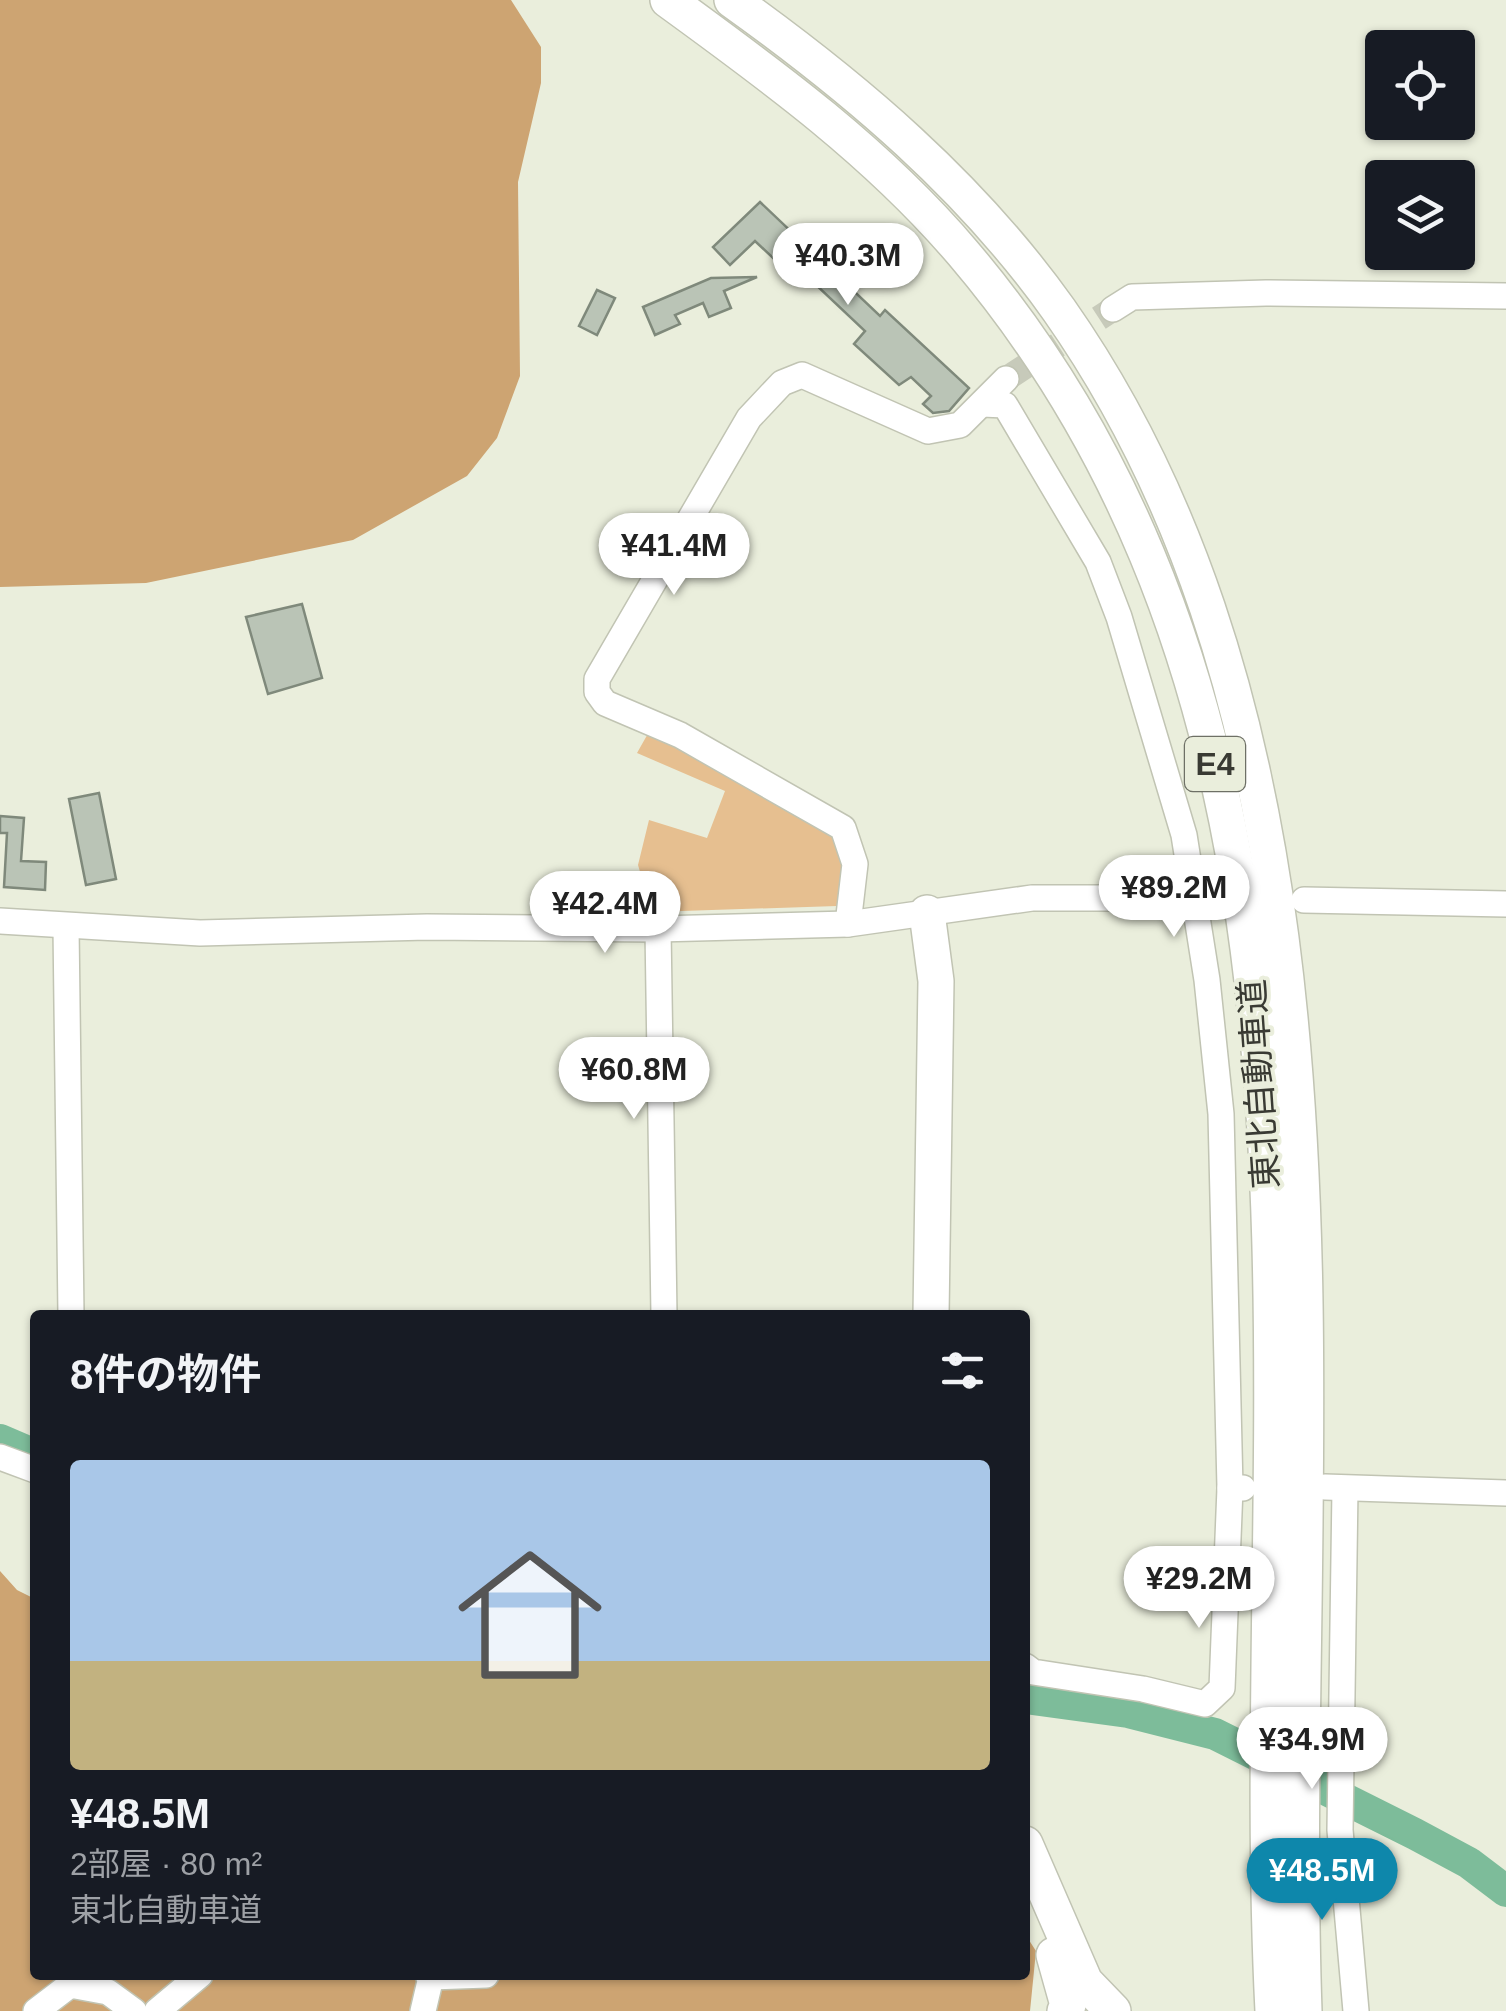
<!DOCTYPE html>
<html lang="ja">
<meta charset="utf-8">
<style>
:root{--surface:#171b24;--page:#20242c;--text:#f1f3f6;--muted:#9ea1a6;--line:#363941;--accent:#0e87ab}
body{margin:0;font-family:Helvetica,"Noto Sans JP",sans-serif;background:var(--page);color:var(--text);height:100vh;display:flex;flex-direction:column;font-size:38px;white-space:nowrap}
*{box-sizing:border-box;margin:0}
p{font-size:32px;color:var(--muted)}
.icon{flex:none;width:55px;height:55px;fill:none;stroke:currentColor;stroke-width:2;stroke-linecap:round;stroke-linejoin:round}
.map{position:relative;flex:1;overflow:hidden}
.drawer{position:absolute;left:30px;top:1310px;width:1000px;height:670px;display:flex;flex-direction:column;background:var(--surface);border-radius:10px;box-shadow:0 2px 8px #0004}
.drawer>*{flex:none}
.fabs{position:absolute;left:1365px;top:30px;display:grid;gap:20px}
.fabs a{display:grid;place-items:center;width:110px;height:110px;border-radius:10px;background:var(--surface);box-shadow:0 2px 8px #0004;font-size:50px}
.price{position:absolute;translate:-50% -85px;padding:0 22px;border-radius:35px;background:#fff;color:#222;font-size:32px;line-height:65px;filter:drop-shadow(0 2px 5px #0008)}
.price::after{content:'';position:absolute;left:50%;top:60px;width:30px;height:22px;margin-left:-15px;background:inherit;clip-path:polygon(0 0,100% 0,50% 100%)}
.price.on{background:var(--accent);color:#fff}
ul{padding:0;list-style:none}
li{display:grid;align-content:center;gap:20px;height:530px;padding:0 40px}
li+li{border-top:2px solid var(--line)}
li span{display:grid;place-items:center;height:310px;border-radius:10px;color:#555}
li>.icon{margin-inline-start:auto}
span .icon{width:180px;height:180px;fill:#fffc;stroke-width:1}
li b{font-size:42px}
h2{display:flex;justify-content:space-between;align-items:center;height:120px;padding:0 40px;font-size:42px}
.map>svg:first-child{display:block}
.green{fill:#e6bf90}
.forest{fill:#cda472}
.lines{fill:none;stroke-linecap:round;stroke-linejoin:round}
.river{stroke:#7dbc9a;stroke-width:32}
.building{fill:#bac4b6;stroke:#7f897b;stroke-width:2.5}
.minor-tunnel{stroke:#c7caba;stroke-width:25;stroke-dasharray:25 12;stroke-linecap:butt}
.minor-casing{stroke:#c1c4b3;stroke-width:28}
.highway-casing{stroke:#c1c4b3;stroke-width:38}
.minor{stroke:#fff;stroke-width:25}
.highway{stroke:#fff;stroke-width:35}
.labels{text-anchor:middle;stroke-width:8;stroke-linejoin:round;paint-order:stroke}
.shield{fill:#eaeedc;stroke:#6e7066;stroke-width:2.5}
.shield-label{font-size:32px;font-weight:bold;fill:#393a33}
.street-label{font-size:35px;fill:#393a33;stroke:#eaeedc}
</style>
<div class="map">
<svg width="1506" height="2011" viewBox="0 0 1506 2011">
<rect width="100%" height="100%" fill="#eaeedc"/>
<!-- green -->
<polygon class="green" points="650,730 801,811 842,843 844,881 837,906 652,912 638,865 649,820 707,838 725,791 637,753"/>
<!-- forest -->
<g class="forest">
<polygon points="0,0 511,0 541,47 541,83 518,182 520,376 497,438 467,476 353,540 146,583 0,587"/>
<polygon points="0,1571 17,1590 35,1599 35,1975 1025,1975 1025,1934 1036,1951 1030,2011 0,2011"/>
</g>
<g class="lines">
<!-- river -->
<g class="river">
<polyline points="0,1440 35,1455"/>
<polyline points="1025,1698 1128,1712 1215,1734 1415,1834 1469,1863 1506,1891"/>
</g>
</g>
<!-- building -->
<g class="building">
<polygon points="760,202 880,316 885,310 969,388 949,411 933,413 923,404 931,396 911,377 899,385 854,344 865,331 812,281 803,286 755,241 730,265 713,247"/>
<polygon points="757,277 724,291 731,308 709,317 703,303 675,315 680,324 655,335 643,307 711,278"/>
<polygon points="597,290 615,298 597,335 579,326"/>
<polygon points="302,604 322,678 268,694 246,617"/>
<polygon points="99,793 116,879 86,885 69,799"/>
<polygon points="0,816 24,818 21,861 46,862 45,890 4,887 7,833 0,833"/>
</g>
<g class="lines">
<!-- minor-tunnel -->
<polyline class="minor-tunnel" points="1006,379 1113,309"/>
<!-- minor casing -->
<g class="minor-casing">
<g id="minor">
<polyline points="1113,309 1132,297 1266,293 1506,296"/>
<polyline points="982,404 1005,405 1098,562 1119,617 1184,835 1207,980 1221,1114 1230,1488"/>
<polyline points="1304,900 1506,904"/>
<polyline points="0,921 200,933 427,927 658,929 848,924 1032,898 1212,898"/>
<polyline points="848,924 855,864 843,828 680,735 605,703 597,692 597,679 749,418 782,383 802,375 928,431 960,425 1006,379"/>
<polyline points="66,927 71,1315"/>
<polyline points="658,929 664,1315"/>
<polyline points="0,1457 35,1470"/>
<polyline points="1325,1487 1506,1493"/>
<polyline points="1345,1489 1340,1830 1356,2011"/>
<polyline points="1025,1666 1033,1672 1143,1689 1205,1704 1222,1688 1230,1488 1243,1488"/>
<polyline points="431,1977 486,1975"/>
<polyline points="36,2011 70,1985 108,1992 134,2011"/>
<polyline points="157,2011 200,1975"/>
<polyline points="423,2011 431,1977 428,1975"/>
</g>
</g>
<!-- highway casing -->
<g class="highway-casing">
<g id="highway">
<path d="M668,0C774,77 878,153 963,253C1379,742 1243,1423 1273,2011"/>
<path d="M732,0C855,88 971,186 1059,310C1391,783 1285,1464 1304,2011"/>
<polyline points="927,913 936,981 931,1315"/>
<polyline points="1025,1844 1085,1982 1113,2011"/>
<polyline points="1054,1955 1068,2005 1065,2011"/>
</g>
</g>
<!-- minor -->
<use href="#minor" class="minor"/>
<!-- highway -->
<use href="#highway" class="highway"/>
</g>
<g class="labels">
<!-- shield labels -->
<rect class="shield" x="1185" y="737" width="60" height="54" rx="8"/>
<g class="shield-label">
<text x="1215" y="775">E4</text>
</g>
<!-- street labels -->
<g class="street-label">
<text transform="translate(1259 1084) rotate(-94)" y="12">東北自動車道</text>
</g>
</g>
</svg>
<div class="fabs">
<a><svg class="icon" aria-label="locate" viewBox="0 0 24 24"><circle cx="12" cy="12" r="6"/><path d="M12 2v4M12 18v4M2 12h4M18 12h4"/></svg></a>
<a><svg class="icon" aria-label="layers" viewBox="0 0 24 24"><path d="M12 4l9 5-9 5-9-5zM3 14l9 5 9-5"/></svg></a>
</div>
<b class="price" style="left:848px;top:308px">¥40.3M</b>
<b class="price" style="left:674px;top:598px">¥41.4M</b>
<b class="price" style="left:1174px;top:940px">¥89.2M</b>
<b class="price" style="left:605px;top:956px">¥42.4M</b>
<b class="price" style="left:634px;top:1122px">¥60.8M</b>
<b class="price" style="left:1199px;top:1631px">¥29.2M</b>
<b class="price" style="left:1312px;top:1792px">¥34.9M</b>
<b class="price on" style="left:1322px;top:1923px">¥48.5M</b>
<section class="drawer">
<h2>8件の物件<svg class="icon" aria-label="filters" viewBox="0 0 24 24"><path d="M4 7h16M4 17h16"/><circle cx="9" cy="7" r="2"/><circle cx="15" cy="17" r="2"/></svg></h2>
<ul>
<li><span style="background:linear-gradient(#a9c7e8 65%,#c2b280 0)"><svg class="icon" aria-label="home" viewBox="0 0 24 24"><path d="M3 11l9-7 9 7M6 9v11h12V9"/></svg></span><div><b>¥48.5M</b><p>2部屋 · 80 m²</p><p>東北自動車道</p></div></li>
</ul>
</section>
</div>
